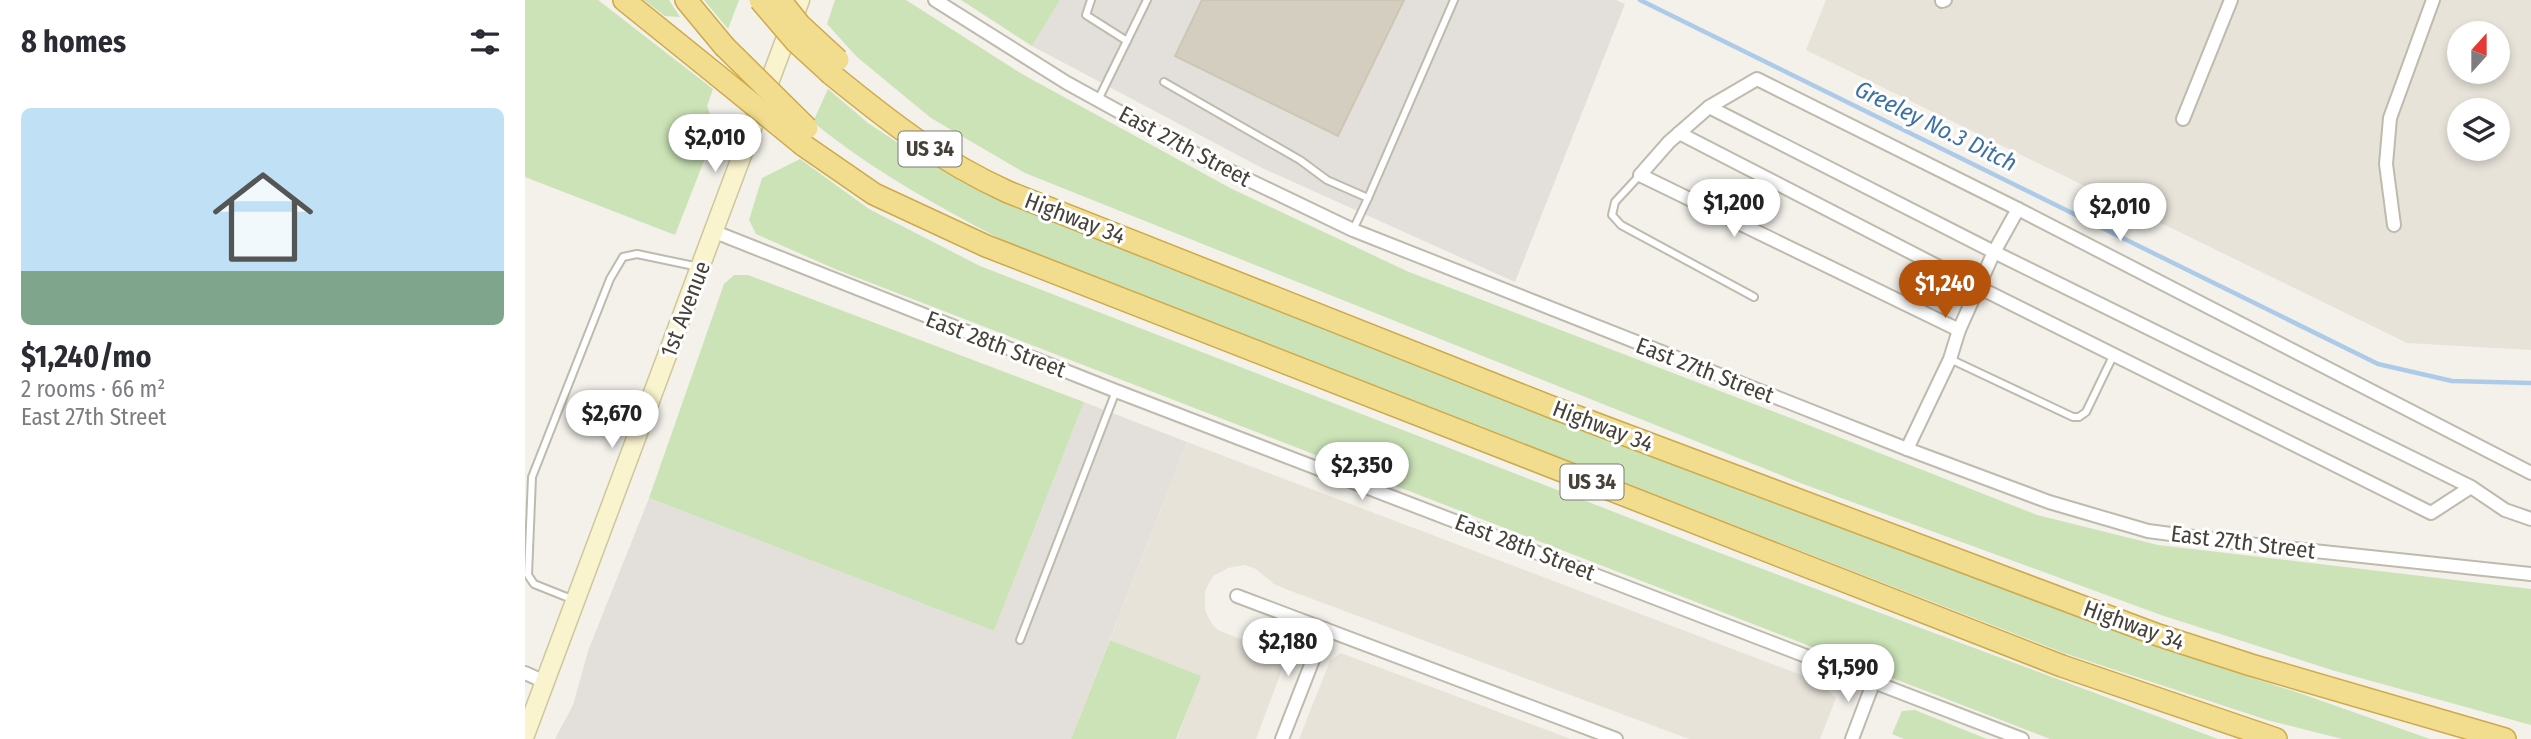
<!DOCTYPE html>
<meta charset="utf-8">
<style>
:root{--surface:#fff;--page:#f2f2f3;--text:#2b2b33;--muted:#7c7c81;--accent:#b45309}
body{margin:0;font-family:"Fira Sans Condensed",sans-serif;background:var(--page);color:var(--text);height:100vh;display:flex;flex-direction:column;font-size:26px;white-space:nowrap}
*{box-sizing:border-box;margin:0}
p{font-size:23px;color:var(--muted)}
.icon{flex:none;width:38px;height:38px;fill:none;stroke:currentColor;stroke-width:2;stroke-linecap:round;stroke-linejoin:round}
.map{position:relative;flex:1;overflow:hidden}
.panel{display:flex;flex-direction:column;background:var(--surface);width:525px}
.panel>*{flex:none}
.needle{width:46px;rotate:21deg}
.tools{position:absolute;left:1922px;top:21px;display:grid;gap:14px}
.tools a{display:grid;place-items:center;width:63px;height:63px;border-radius:50%;background:var(--surface);box-shadow:0 4px 10px #0003;font-size:35px}
.price{position:absolute;translate:-50% -60px;padding:0 16px;border-radius:24px;background:#fff;color:#222;font-size:23px;line-height:46px;filter:drop-shadow(0 2px 4px #0008)}
.price::after{content:'';position:absolute;left:50%;top:42px;width:21px;height:16px;margin-left:-10px;background:inherit;clip-path:polygon(0 0,100% 0,50% 100%)}
.price.active{background:var(--accent);color:#fff}
ul{padding:0;list-style:none}
li{display:grid;align-content:center;gap:14px;height:371px;padding:0 21px}
li span{display:grid;place-items:center;height:217px;border-radius:10px;color:#555}
li>.icon{margin-inline-start:auto}
span .icon{width:126px;height:126px;fill:#fffc;stroke-width:1}
li b{font-size:30px}
h2{display:flex;justify-content:space-between;align-items:center;height:84px;padding:0 21px;font-size:30px}
main{display:flex;flex:1;min-height:0}
.map>svg:first-child{display:block}
.residential{fill:#e7e3d9;fill-rule:evenodd}
.industrial{fill:#e3e0db}
.green{fill:#cbe3b7}
.lines{fill:none;stroke-linecap:round;stroke-linejoin:round}
.stream{stroke:#adcbe9;stroke-width:4.5}
.building{fill:#d4cec0;stroke:#cec6b4;stroke-width:2}
.service-casing{stroke:#bebaad;stroke-width:10}
.minor-casing{stroke:#bebaad;stroke-width:16}
.secondary-casing{stroke:#cec69e;stroke-width:21}
.trunk-casing{stroke:#cea949;stroke-width:24}
.service{stroke:#fff;stroke-width:6}
.minor{stroke:#fff;stroke-width:12}
.secondary{stroke:#f9f3ce;stroke-width:18}
.trunk{stroke:#f2dc8e;stroke-width:21}
.trunk-bridge-casing{stroke:#cea949;stroke-width:24;stroke-linecap:butt}
.trunk-bridge{stroke:#f2dc8e;stroke-width:21}
.labels{text-anchor:middle;stroke-width:6;stroke-linejoin:round;paint-order:stroke}
.shield{fill:#fff;stroke:#7e7b74;stroke-width:2}
.shield-label{font-size:21px;font-weight:bold;fill:#464239}
.street-label{font-size:23px;fill:#464239;stroke:#fff}
.water-label{font-size:24px;font-style:italic;fill:#3c71a8;stroke:#fff}
</style>
<main>
<section class="panel">
<h2>8 homes<svg class="icon" aria-label="filters" viewBox="0 0 24 24"><path d="M4 7h16M4 17h16"/><circle cx="9" cy="7" r="2"/><circle cx="15" cy="17" r="2"/></svg></h2>
<ul>
<li><span style="background:linear-gradient(#bfe0f5 75%,#7fa58c 0)"><svg class="icon" aria-label="home" viewBox="0 0 24 24"><path d="M3 11l9-7 9 7M6 9v11h12V9"/></svg></span><div><b>$1,240/mo</b><p>2 rooms · 66 m²</p><p>East 27th Street</p></div></li>
</ul>
</section>
<div class="map">
<svg width="2006" height="739" viewBox="0 0 2006 739">
<rect width="100%" height="100%" fill="#f3f1ea"/>
<!-- residential -->
<g class="residential">
<path d="M1301,0H2006V350L1882,343L1281,50ZM1934,33H1972V72H1934ZM1934,110H1972V149H1934Z"/>
<polygon points="662,442 1292,681 1311,698 1295,739 1164,739 763,590 749,584 731,569 719,565 703,568 688,576 680,591 680,610 687,624 693,630 715,639 726,637 743,629 758,632 765,636 767,643 731,739 652,739 675,676 585,640"/>
<polygon points="816,653 1046,739 774,739 805,661"/>
</g>
<!-- industrial -->
<g class="industrial">
<polygon points="535,0 1091,0 1100,4 990,282 737,168 507,46"/>
<polygon points="559,402 662,442 546,739 30,739 48,705 63,651 124,498 469,631"/>
</g>
<!-- green -->
<g class="green">
<polygon points="0,0 73,0 188,89 182,106 191,130 150,235 0,177"/>
<polygon points="119,0 144,0 155,17 140,16"/>
<polygon points="179,0 214,0 203,29"/>
<polygon points="310,0 381,0 497,74 707,189 884,272 1263,417 1512,515 1633,545 2006,589 2006,725 1810,671 1636,615 1278,484 500,173 406,118 332,57 302,24"/>
<polygon points="436,0 535,0 507,46"/>
<path d="M303,89L343,123L402,162L497,207L632,264L1099,445L1651,653L1777,694L1905,739H1817L1742,720L1539,653L485,244C416,208 349,172 288,122Z"/>
<polygon points="275,159 344,209 455,266 1187,550 1693,739 1525,739 310,269 231,234 224,220 237,178"/>
<polygon points="209,275 223,275 559,402 469,631 124,498 199,284"/>
<polygon points="585,640 676,676 651,739 546,739"/>
<polygon points="1390,710 1462,739 1379,739 1367,734 1377,711"/>
</g>
<g class="lines">
<!-- stream -->
<polyline class="stream" points="1115,0 1853,364 1927,381 2006,383"/>
</g>
<!-- building -->
<polygon class="building" points="677,0 879,0 813,136 650,56"/>
<g class="lines">
<!-- service casing -->
<g class="service-casing">
<g id="service">
<polyline points="566,0 561,15 602,41"/>
<polyline points="639,82 775,160 802,180 843,198 828,230"/>
<polyline points="573,100 622,0"/>
<polyline points="1115,175 1090,202 1087,215 1096,225 1229,297"/>
<polyline points="843,198 929,0"/>
<polyline points="1425,359 1548,417 1554,417 1561,412 1589,354"/>
<polyline points="49,600 9,584 3,575 7,477 85,279 98,257 112,254 174,267"/>
<polyline points="495,640 591,391"/>
</g>
</g>
<!-- minor casing -->
<g class="minor-casing">
<g id="minor">
<polyline points="410,0 542,83 680,159 828,230 1382,449 1524,502 1623,531 1714,543 2006,574"/>
<polyline points="1417,1 1420,0"/>
<polyline points="1184,107 1469,252 1946,487 1980,510 2006,519"/>
<polyline points="1658,119 1706,0"/>
<polyline points="1154,133 1453,287 1906,513 1946,487"/>
<polyline points="1869,225 1861,164 1865,118 1908,0"/>
<polyline points="190,232 591,391 1497,739"/>
<polyline points="1434,330 1115,175 1144,142 1184,107 1232,79 1493,209 2006,473"/>
<polyline points="1382,449 1425,359 1434,330 1469,252 1493,209"/>
<polyline points="712,596 1091,739"/>
<polyline points="0,673 20,682"/>
<polyline points="757,739 800,629"/>
<polyline points="1327,739 1349,681"/>
</g>
</g>
<!-- secondary casing -->
<g class="secondary-casing">
<polyline id="secondary" points="0,735 275,0"/>
</g>
<!-- trunk casing -->
<g class="trunk-casing">
<g id="trunk">
<polyline points="99,0 192,75"/>
<polyline points="161,0 199,46"/>
<path d="M306,74C365,122 413,160 483,192L1029,408L1633,635L1726,665L1980,739"/>
<polyline points="278,145 349,194 461,246 1537,666 1751,739"/>
</g>
</g>
<!-- service -->
<use href="#service" class="service"/>
<!-- minor -->
<use href="#minor" class="minor"/>
<!-- secondary -->
<use href="#secondary" class="secondary"/>
<!-- trunk -->
<use href="#trunk" class="trunk"/>
<!-- trunk-bridge casing -->
<g class="trunk-bridge-casing">
<g id="trunk-bridge">
<polyline points="235,0 271,42 306,74"/>
<polyline points="255,0 275,25 313,60"/>
<polyline points="199,46 282,128"/>
<polyline points="192,75 278,145"/>
</g>
</g>
<!-- trunk-bridge -->
<use href="#trunk-bridge" class="trunk-bridge"/>
</g>
<g class="labels">
<!-- shield labels -->
<g class="shield">
<rect x="373.5" y="131.5" width="63" height="35" rx="5"/>
<rect x="1035.5" y="464.5" width="63" height="35" rx="5"/>
</g>
<g class="shield-label">
<text x="405" y="156">US 34</text>
<text x="1067" y="489">US 34</text>
</g>
<!-- street labels -->
<g class="street-label">
<text transform="translate(660 146) rotate(28)" y="8">East 27th Street</text>
<text transform="translate(550 218) rotate(21)" y="8">Highway 34</text>
<text transform="translate(160 309) rotate(-69)" y="8">1st Avenue</text>
<text transform="translate(471 344) rotate(21)" y="8">East 28th Street</text>
<text transform="translate(1180 370) rotate(21)" y="8">East 27th Street</text>
<text transform="translate(1078 426) rotate(21)" y="8">Highway 34</text>
<text transform="translate(1718 542) rotate(7)" y="8">East 27th Street</text>
<text transform="translate(1000 547) rotate(21)" y="8">East 28th Street</text>
<text transform="translate(1609 625) rotate(20)" y="8">Highway 34</text>
</g>
<!-- water labels -->
<g class="water-label">
<text transform="translate(1411 126) rotate(26)" y="8">Greeley No.3 Ditch</text>
</g>
</g>
</svg>
<div class="tools">
<a><svg class="needle" viewBox="-14 -14 28 28"><path d="M0-13l5 13h-10z" fill="#e53935"/><path d="M0 13l5-13h-10z" fill="#7c7c81"/></svg></a>
<a><svg class="icon" aria-label="layers" viewBox="0 0 24 24"><path d="M12 4l9 5-9 5-9-5zM3 14l9 5 9-5"/></svg></a>
</div>
<b class="price" style="left:190px;top:174px">$2,010</b>
<b class="price" style="left:1209px;top:239px">$1,200</b>
<b class="price" style="left:1595px;top:243px">$2,010</b>
<b class="price active" style="left:1420px;top:320px">$1,240</b>
<b class="price" style="left:87px;top:450px">$2,670</b>
<b class="price" style="left:837px;top:502px">$2,350</b>
<b class="price" style="left:763px;top:678px">$2,180</b>
<b class="price" style="left:1323px;top:704px">$1,590</b>
</div>
</main>
